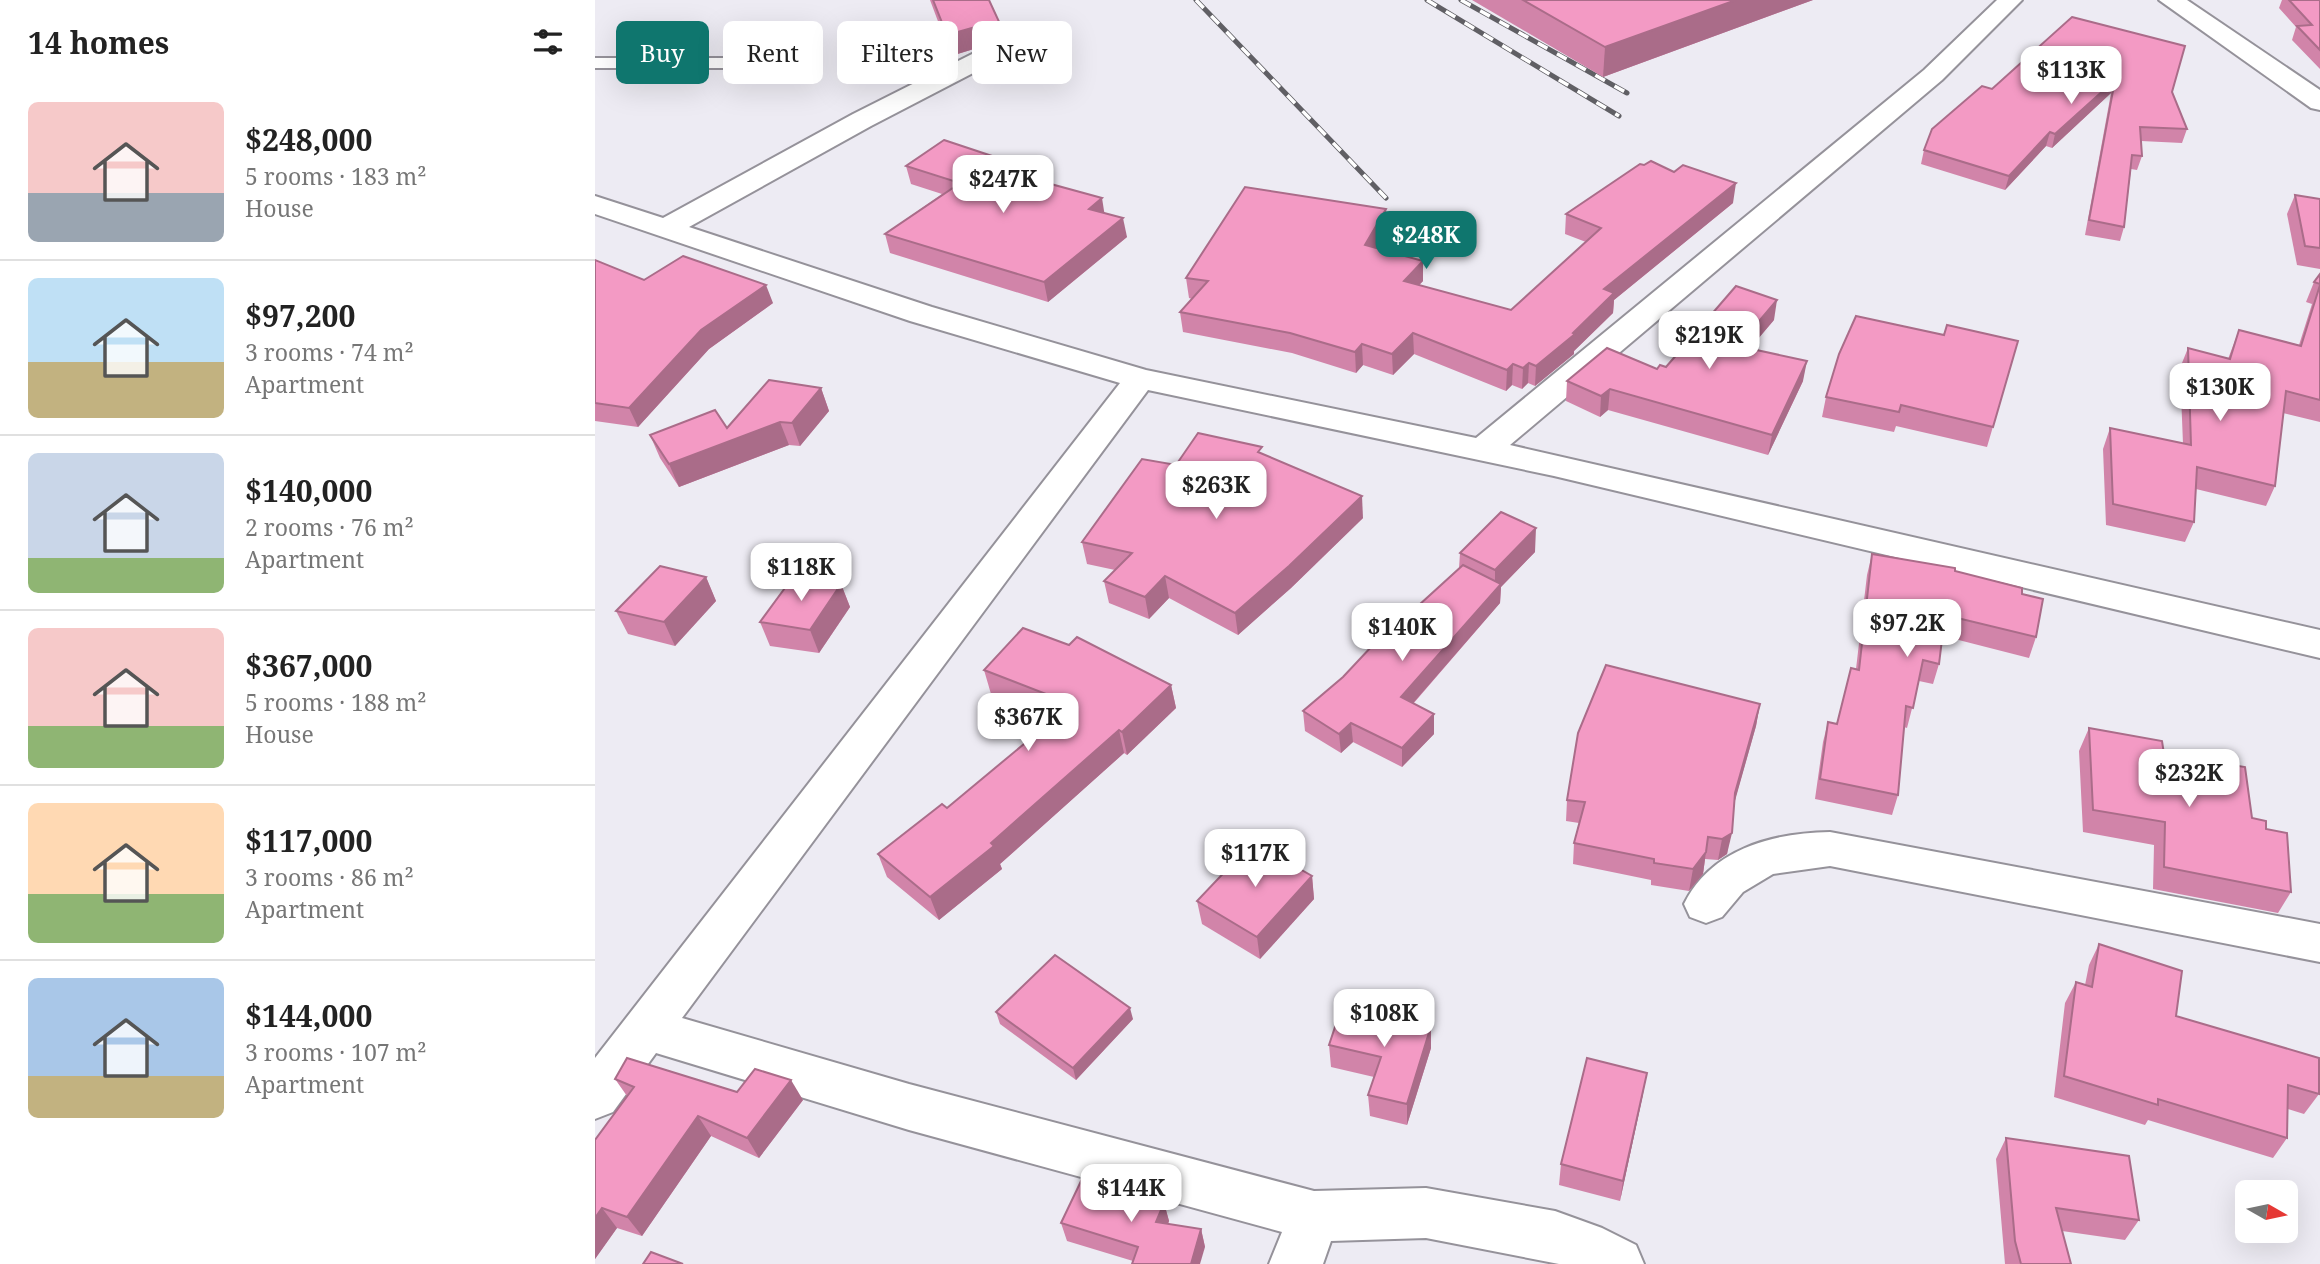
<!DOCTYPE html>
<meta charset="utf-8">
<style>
:root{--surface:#fff;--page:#f2f2f2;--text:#222;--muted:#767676;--line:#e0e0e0;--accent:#0f766e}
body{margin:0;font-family:"Noto Serif",serif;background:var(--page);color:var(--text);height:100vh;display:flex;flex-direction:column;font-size:26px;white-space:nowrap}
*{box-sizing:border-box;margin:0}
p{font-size:23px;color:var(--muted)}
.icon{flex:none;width:38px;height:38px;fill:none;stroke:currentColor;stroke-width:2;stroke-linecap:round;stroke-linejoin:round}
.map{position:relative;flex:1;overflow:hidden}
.panel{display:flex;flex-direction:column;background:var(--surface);width:595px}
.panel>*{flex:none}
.top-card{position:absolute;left:21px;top:21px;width:665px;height:63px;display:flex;gap:14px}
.needle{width:46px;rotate:99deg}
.fabs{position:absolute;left:1640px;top:1180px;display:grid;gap:14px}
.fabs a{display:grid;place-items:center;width:63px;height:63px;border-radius:10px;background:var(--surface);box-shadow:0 7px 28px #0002;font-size:35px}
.price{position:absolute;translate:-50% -60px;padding:0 16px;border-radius:14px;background:#fff;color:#222;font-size:23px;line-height:46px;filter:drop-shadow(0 2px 4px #0008)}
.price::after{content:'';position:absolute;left:50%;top:42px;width:21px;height:16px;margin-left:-10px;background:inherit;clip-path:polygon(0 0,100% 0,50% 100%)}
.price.on{background:var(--accent);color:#fff}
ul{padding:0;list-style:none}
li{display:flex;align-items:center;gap:21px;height:175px;padding:0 28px}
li+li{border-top:2px solid var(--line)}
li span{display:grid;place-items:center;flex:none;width:196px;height:140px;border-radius:10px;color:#555}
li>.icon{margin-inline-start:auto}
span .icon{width:84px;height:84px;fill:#fffc;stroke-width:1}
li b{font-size:30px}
h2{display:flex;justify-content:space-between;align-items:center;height:84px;padding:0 28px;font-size:30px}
.pill{padding:0 24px;border-radius:10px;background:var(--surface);box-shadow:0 7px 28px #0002;font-size:24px;line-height:63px}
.pill.on{background:var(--accent);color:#fff}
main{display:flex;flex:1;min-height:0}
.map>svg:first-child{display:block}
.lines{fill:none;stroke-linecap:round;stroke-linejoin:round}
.lane-casing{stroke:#95929a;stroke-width:4}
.street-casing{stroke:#95929a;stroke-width:4}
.lane{fill:#fff;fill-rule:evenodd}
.street{fill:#fff;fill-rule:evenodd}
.rail-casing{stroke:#605f64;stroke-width:5}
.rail{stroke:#fff;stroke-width:3.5;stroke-dasharray:11;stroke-linecap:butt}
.wall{fill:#d184a9}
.shaded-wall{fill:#aa6c89}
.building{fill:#f39ac4;stroke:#aa6c89;stroke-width:2}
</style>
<main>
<section class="panel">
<h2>14 homes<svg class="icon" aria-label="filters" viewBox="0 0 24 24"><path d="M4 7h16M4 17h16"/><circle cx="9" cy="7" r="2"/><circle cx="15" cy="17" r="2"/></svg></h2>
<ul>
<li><span style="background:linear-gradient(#f6c9c9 65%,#9aa5b1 0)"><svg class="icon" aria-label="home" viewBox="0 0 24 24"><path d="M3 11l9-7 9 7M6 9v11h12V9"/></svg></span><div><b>$248,000</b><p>5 rooms · 183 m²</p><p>House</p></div></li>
<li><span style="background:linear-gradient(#bfe0f5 60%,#c2b280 0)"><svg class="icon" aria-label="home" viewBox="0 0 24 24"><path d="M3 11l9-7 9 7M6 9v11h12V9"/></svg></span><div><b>$97,200</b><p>3 rooms · 74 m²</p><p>Apartment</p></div></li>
<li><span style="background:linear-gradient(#c9d6e8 75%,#8fb573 0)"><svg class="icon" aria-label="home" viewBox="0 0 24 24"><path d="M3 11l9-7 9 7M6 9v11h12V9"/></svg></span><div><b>$140,000</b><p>2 rooms · 76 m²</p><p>Apartment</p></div></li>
<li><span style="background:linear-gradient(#f6c9c9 70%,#8fb573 0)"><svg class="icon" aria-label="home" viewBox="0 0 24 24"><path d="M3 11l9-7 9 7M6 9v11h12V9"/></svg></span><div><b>$367,000</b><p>5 rooms · 188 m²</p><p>House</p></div></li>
<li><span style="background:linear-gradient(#ffd9b3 65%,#8fb573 0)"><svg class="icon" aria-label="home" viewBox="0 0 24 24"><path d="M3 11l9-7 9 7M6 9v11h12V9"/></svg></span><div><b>$117,000</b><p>3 rooms · 86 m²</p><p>Apartment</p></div></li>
<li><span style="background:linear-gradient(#a9c7e8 70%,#c2b280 0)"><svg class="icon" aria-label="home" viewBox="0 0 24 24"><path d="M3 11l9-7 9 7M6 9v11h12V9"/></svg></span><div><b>$144,000</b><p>3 rooms · 107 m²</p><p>Apartment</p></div></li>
</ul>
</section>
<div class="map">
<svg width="1725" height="1264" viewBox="0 0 1725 1264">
<rect width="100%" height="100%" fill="#edebf3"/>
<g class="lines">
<!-- lane casing -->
<g class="lane-casing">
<polygon id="lane" points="0,58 151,58 159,63 151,68 0,68"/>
</g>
<!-- street casing -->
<g class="street-casing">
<g id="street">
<polygon points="1402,0 1427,0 1347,80 915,445 1725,630 1725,658 959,476 553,390 87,1018 314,1084 719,1191 831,1188 960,1211 1007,1228 1041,1245 1049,1264 964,1264 831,1238 736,1241 728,1264 674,1264 687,1232 314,1130 61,1053 18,1112 0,1119 0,1058 525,383 315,321 0,214 0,196 68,218 258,114 387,49 396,47 405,49 408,54 405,59 276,126 94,227 337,307 551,370 881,438 1329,70"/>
<polygon points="1564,0 1592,0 1725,90 1725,110 1716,108"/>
<path d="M1235,832L1725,924V962L1235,866L1178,874L1148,892L1127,917L1111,923L1095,917L1089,904C1116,849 1177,833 1235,832Z"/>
</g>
</g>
<!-- lane -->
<use href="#lane" class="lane"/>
<!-- street -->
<use href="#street" class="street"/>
<!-- rail casing -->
<g class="rail-casing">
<g id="rail">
<polyline points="601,0 791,198"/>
<polyline points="832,0 1024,116"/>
<polyline points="866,0 1032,93"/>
</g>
</g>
<!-- rail -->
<use href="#rail" class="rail"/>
</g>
<!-- wall -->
<g class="wall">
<polygon points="335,0 394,0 406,26 410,46 395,44 356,56"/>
<polygon points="877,0 1218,0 1008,77"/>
<polygon points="1687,0 1725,0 1725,69 1697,40 1701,27 1684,8"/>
<polygon points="1477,17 1577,92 1592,129 1587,143 1546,141 1547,156 1542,170 1536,169 1529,227 1525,241 1490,235 1516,93 1457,148 1451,146 1410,190 1326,164 1329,150"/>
<polygon points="311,166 454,175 456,184 510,213 532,237 453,302 295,253 290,234 347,194 316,184"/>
<polygon points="1700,195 1725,199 1725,269 1702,265 1692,214"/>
<polygon points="1138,203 1019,300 1018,313 979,351 979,354 940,386 933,383 927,389 917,385 911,391 819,354 798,375 768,365 761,373 697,353 588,332 585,312 597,299 594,298 591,278 791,209 792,229 781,248 828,281 824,285 916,310 991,242 970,234 971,214"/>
<polygon points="0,260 49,280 178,303 114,349 43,427 0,421"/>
<polygon points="1725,274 1725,422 1688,413 1680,486 1671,506 1601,489 1599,522 1590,542 1511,525 1508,449 1515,428 1588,444 1585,368 1593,348 1633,359 1644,330 1704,345 1717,304 1711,302 1719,282"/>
<polygon points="1179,320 1155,348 1208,381 1173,455 1013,410 1005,417 971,401 972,381 1062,369 1071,367"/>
<polygon points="1349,335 1423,341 1392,447 1301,426 1299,432 1227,417 1231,397"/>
<polygon points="226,388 234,411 205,446 194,445 84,487 65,458 55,435 132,428"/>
<polygon points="668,454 768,518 696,588 643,635 574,598 554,619 514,603 509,581 520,570 492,564 487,542 581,465"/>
<polygon points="940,552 906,587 905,603 818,704 839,714 839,734 807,767 758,742 746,753 710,731 708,711 748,677 864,568 865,553"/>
<polygon points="1277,554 1360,571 1427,594 1441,637 1434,658 1348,636 1344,664 1338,684 1324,681 1312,728 1309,727 1303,795 1297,815 1220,799 1228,742 1233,722 1242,724 1261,669 1272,575"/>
<polygon points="111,577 121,601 80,646 33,634 21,611"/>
<polygon points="246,584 255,607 224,653 175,646 165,622"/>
<polygon points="389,670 576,685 581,708 532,755 529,753 405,864 407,869 344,920 292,877 283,854 352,808 460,718 396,694"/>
<polygon points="1165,704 1161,726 1139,803 1132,854 1123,860 1110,859 1108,874 1094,891 1056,885 1056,880 978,864 979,843 984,823 971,821 972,800"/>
<polygon points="1494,728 1569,754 1671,829 1696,892 1683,913 1558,889 1559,845 1488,832 1484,751"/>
<polygon points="717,876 719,899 665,959 607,924 602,901"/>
<polygon points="1504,944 1581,1016 1724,1094 1709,1114 1693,1109 1692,1138 1678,1158 1553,1120 1550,1125 1459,1097 1470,1003 1481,982 1490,985 1494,965"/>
<polygon points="401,1012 538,1019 481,1080 405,1024"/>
<polygon points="734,1045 836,1048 812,1125 775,1116 773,1095 779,1077 736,1067"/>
<polygon points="20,1079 142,1092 208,1100 164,1158 116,1136 47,1236 22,1228 0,1259 0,1140 32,1096"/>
<polygon points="1048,1094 1025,1201 964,1185 966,1164"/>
<polygon points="1411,1138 1544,1220 1530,1240 1467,1231 1476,1264 1410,1264 1401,1159"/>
<polygon points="569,1203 574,1221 573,1224 606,1229 610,1247 538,1261 472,1241 466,1223"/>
</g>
<!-- shaded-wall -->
<g class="shaded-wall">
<polygon points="1141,0 1218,0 1008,77 1010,47"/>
<polygon points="391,24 395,44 356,56 352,35"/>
<polygon points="1520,80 1516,93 1457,148 1460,134"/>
<polygon points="1455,132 1451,146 1410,190 1414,176"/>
<polygon points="454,175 458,193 445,181"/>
<polygon points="1141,183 1138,203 1019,300 1018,313 979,351 979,354 940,386 941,366 978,333 1009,289"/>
<polygon points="507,198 510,217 494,209"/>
<polygon points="791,209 792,229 771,265 770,245"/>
<polygon points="528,218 532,237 453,302 449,282"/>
<polygon points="828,261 828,281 809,301 809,281"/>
<polygon points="171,285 178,303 114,349 43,427 34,408 106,330"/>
<polygon points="1182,300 1179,320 1140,366 1143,346"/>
<polygon points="818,333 819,354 798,375 797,354"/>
<polygon points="767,344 768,365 761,373 760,352"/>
<polygon points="1212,361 1208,381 1173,455 1177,435"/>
<polygon points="934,363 933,383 927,389 928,368"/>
<polygon points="918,364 917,385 911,391 912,370"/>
<polygon points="226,388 234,411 205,446 197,423"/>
<polygon points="1015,389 1013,410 1005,417 1006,396"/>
<polygon points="185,422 194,445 84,487 74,464"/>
<polygon points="767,496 768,518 696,588 643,635 640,613"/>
<polygon points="941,528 940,552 906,587 905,603 806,717 806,697 900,591 900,570"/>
<polygon points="570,576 574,598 554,619 550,597"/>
<polygon points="111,577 121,601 80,646 69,622"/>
<polygon points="246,584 255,607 224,653 215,630"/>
<polygon points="576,685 581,708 532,755 527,732"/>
<polygon points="1165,704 1161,726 1136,815 1140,793"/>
<polygon points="839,714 839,734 807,767 807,748"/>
<polygon points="756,723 758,742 746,753 744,734"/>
<polygon points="524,730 529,753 405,864 407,869 344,920 335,897"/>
<polygon points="1137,833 1132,854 1123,860 1127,839"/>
<polygon points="1111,852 1108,874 1094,891 1098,869"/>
<polygon points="717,876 719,899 665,959 662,937"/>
<polygon points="535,1008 538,1019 481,1080 478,1068"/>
<polygon points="836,1026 836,1048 812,1125 812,1104"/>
<polygon points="1052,1073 1048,1094 1025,1201 1028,1181"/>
<polygon points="196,1080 208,1100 164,1158 152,1138"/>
<polygon points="103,1116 116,1136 47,1236 32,1217"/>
<polygon points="569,1203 574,1221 566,1240 561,1222"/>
<polygon points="7,1208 22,1228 0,1259 0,1218"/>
<polygon points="606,1229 610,1247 605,1264 596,1264"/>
</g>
<!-- building -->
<g class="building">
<polygon points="338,0 394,0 406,26 391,24 352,35"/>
<polygon points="928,0 1141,0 1010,47"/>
<polygon points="1694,0 1725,0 1725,50 1702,26 1717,25"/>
<polygon points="1477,17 1590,46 1577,92 1592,129 1545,127 1547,156 1537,155 1529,227 1494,220 1520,80 1460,134 1455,132 1414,176 1329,150 1337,129 1387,86 1397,89"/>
<polygon points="349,140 454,175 445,181 507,198 494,209 528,218 449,282 290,234 365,183 311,166"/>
<polygon points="1056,161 1079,172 1088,165 1141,183 1009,289 1019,293 978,333 980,334 941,366 934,363 928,368 918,364 912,370 818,333 797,354 767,344 760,352 695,333 585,312 613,281 591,278 650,187 791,209 770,245 828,261 809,281 916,310 1006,228 971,214 1045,164 1049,165"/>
<polygon points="1700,195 1725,199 1725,248 1710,246"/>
<polygon points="88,256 171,285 106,330 34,408 0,403 0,260 49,280"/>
<polygon points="1725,274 1725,284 1719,282"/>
<polygon points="1725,285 1725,400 1691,391 1680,486 1602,467 1599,522 1518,504 1515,428 1596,445 1593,348 1635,359 1644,330 1706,346"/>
<polygon points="1141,286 1182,300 1143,346 1212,361 1177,435 1015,389 1006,396 972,381 1012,348 1062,369 1065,365 1071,367"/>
<polygon points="1261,316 1349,335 1352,325 1423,341 1398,427 1306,405 1304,412 1231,397 1244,354"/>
<polygon points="174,380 226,388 197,423 185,422 74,464 55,435 120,410 132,428"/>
<polygon points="603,433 667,447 663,452 767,496 694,566 640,613 570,576 550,597 509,581 537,553 487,542 547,459 581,465"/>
<polygon points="906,512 941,528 900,570 865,553"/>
<polygon points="1277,554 1360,568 1360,571 1427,588 1427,594 1448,599 1441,637 1350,615 1344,664 1328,660 1318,708 1311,706 1303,795 1225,779 1233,722 1242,724 1256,668 1264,670"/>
<polygon points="868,565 906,584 806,697 839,714 807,748 756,723 744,734 708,711 748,677 808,613 813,615"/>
<polygon points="65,566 111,577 69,622 21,611"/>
<polygon points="198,577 246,584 215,630 165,622"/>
<polygon points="428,628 474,645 482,637 576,685 527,732 524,730 396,843 399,846 335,897 283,854 347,804 352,808 477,704 389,670"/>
<polygon points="1011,665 1165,704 1140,793 1137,833 1127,839 1113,837 1111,852 1098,869 1059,863 1059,859 979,843 990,802 972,800 983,733"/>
<polygon points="1494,728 1567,741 1569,754 1650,767 1657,818 1671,821 1671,829 1692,833 1696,892 1569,867 1570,822 1498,810"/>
<polygon points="658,842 717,876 662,937 602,901"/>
<polygon points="1504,944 1587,971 1581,1016 1724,1058 1724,1094 1693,1085 1692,1138 1563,1099 1563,1105 1469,1076 1481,982 1497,987"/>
<polygon points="460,955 535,1008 478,1068 401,1012"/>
<polygon points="747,1006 836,1026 812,1104 773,1095 786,1057 734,1045"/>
<polygon points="32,1058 142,1092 160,1069 196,1080 152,1138 103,1116 32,1217 7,1208 0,1218 0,1140 39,1087 20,1079"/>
<polygon points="992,1058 1052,1073 1028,1181 966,1164"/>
<polygon points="1411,1138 1534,1156 1544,1220 1461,1208 1476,1264 1426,1264 1420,1241"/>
<polygon points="487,1179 569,1203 561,1222 606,1229 596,1264 537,1264 543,1247 466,1223"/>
<polygon points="56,1252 88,1264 48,1264"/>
</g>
</svg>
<div class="fabs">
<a><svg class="needle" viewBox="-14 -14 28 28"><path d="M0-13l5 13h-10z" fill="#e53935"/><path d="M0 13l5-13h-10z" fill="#767676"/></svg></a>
</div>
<b class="price" style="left:1476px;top:106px">$113K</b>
<b class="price" style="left:408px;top:215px">$247K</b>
<b class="price on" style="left:831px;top:271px">$248K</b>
<b class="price" style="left:1114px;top:371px">$219K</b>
<b class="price" style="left:1625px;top:423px">$130K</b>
<b class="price" style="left:621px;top:521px">$263K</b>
<b class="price" style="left:206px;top:603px">$118K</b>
<b class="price" style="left:1312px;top:659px">$97.2K</b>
<b class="price" style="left:807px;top:663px">$140K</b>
<b class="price" style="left:433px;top:753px">$367K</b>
<b class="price" style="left:1594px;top:809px">$232K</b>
<b class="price" style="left:660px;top:889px">$117K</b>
<b class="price" style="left:789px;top:1049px">$108K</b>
<b class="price" style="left:536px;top:1224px">$144K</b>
<div class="top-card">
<a class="pill on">Buy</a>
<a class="pill">Rent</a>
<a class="pill">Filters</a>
<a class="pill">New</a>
</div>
</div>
</main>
